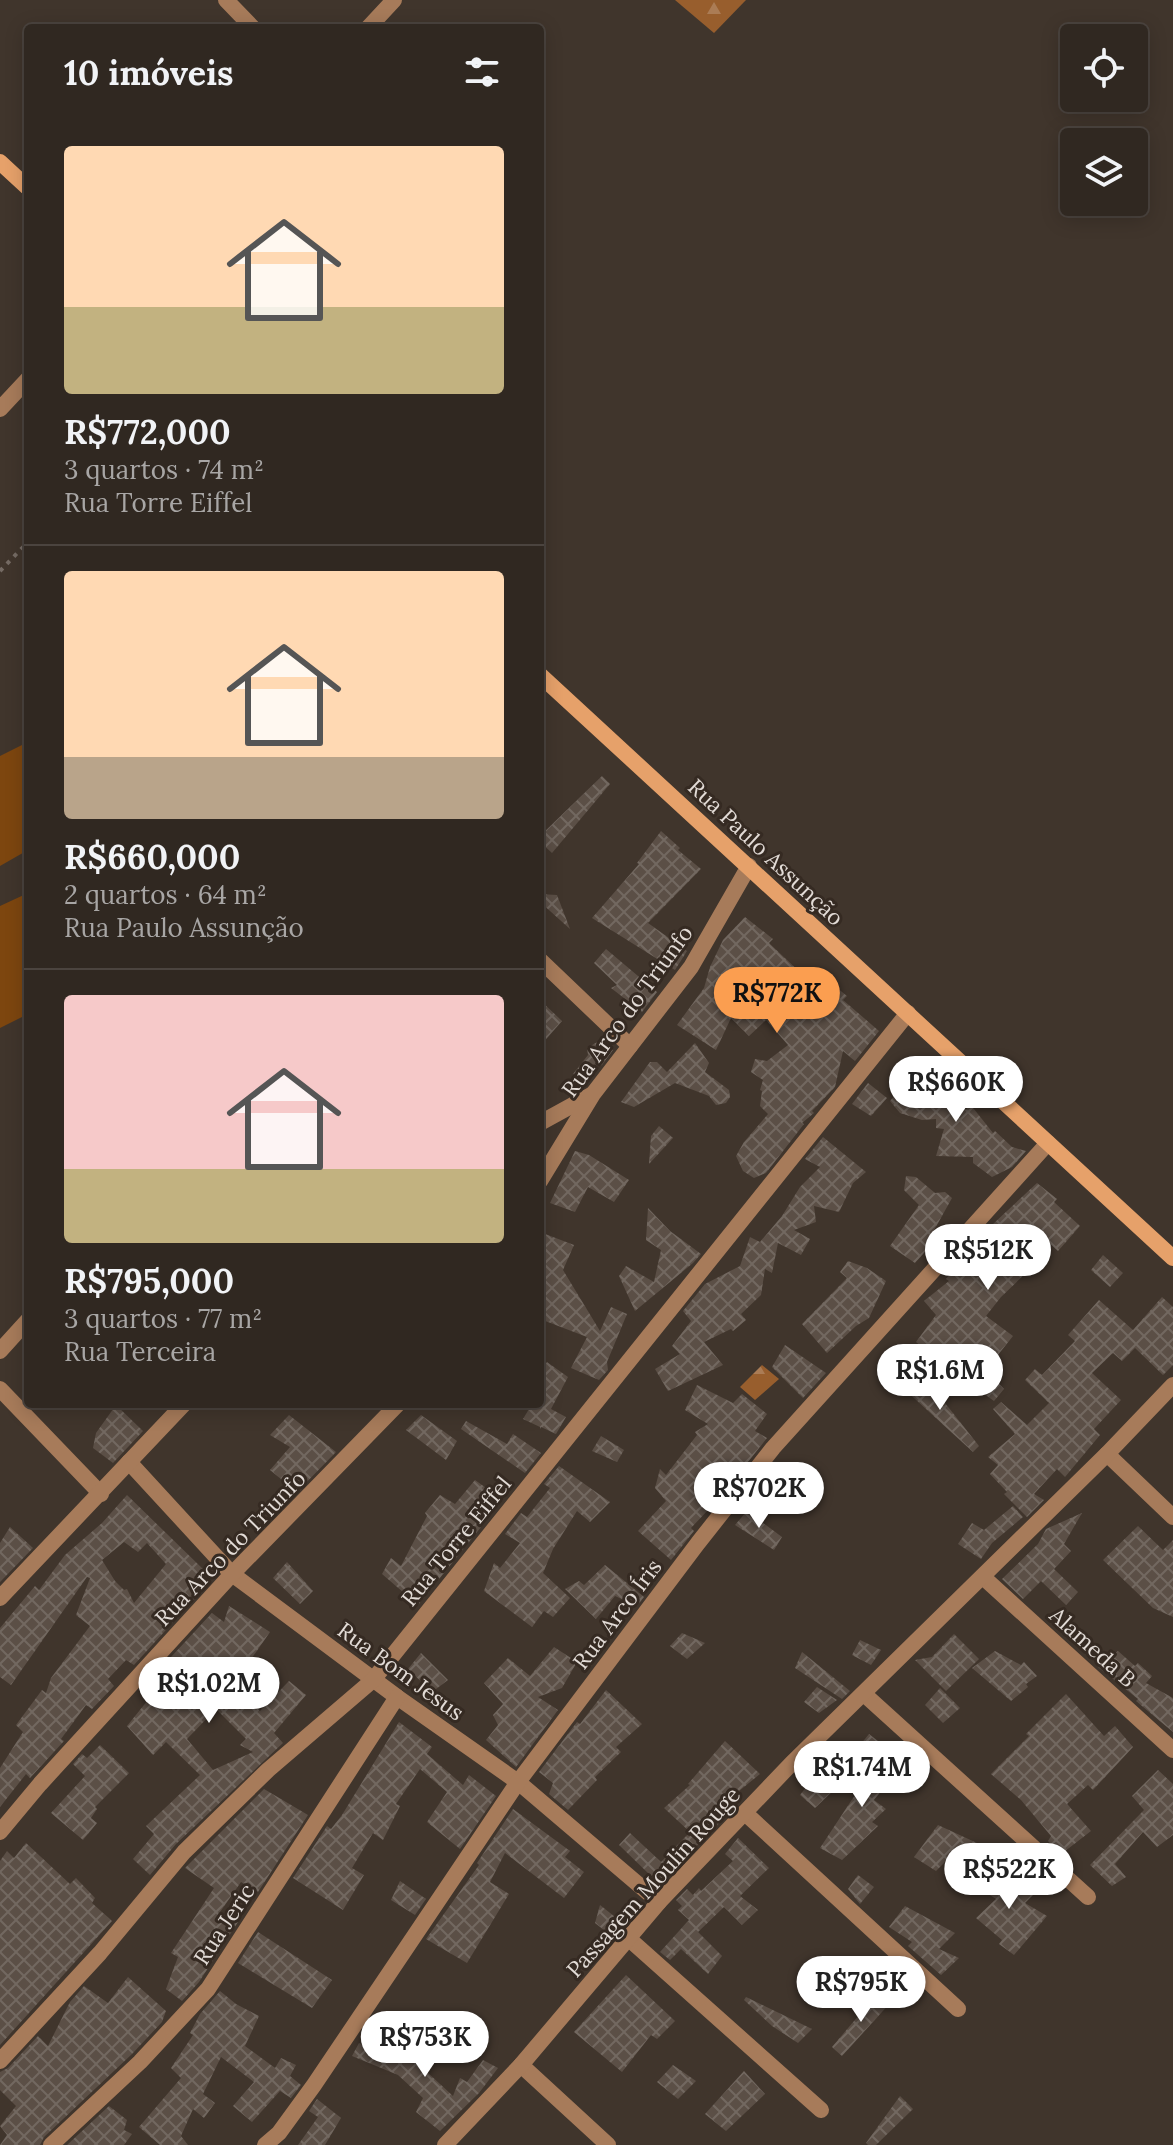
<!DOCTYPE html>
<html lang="pt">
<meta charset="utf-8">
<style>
:root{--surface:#302821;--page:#38302a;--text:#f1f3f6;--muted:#a8a6a5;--line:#4b443f;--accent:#fb9e50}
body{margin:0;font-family:Lora,serif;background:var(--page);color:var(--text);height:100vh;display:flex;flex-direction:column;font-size:30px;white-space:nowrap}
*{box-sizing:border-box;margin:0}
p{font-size:26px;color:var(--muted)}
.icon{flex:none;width:44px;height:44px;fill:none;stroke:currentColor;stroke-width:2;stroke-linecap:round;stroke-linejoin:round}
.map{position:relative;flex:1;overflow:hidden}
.side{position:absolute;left:24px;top:24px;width:520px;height:1384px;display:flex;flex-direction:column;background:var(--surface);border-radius:8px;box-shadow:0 4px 20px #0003,0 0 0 2px var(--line)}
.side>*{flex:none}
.controls{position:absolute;left:1060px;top:24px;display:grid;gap:16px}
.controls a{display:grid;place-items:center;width:88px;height:88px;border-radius:8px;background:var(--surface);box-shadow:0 4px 20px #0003,0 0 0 2px var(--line);font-size:40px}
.price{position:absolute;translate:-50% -68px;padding:0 18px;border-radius:28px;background:#fff;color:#222;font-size:26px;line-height:52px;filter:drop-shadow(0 2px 4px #0008)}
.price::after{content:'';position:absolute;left:50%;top:48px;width:24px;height:18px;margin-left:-12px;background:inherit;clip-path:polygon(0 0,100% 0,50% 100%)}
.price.active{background:var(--accent);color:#111}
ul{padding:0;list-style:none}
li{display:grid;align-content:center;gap:16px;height:424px;padding:0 40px}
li+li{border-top:2px solid var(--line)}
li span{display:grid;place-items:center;height:248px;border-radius:8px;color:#555}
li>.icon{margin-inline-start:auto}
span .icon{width:144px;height:144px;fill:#fffc;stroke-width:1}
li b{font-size:34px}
h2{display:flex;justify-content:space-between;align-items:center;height:96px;padding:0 40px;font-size:34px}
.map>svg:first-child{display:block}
.forest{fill:url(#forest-firs)}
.water{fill:#7d460f}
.building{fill:url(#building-cross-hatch);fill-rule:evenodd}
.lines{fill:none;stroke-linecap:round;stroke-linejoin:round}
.path{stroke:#756b64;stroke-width:4;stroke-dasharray:4 6;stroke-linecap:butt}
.street{stroke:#a77b5a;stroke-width:16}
.secondary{stroke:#e6a16a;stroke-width:16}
.labels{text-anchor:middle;stroke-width:6;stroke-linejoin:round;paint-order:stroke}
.street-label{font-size:22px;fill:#e2dbd6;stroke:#352a22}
</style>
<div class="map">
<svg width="1173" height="2145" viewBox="0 0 1173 2145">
<defs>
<pattern id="forest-firs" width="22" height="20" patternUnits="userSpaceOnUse" patternTransform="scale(2)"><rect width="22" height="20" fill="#985e2d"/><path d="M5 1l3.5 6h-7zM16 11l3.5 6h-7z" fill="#ab7c55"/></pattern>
<pattern id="building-cross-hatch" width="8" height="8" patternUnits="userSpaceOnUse" patternTransform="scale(2)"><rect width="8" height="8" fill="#5b4f46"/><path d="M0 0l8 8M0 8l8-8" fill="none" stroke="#726860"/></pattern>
</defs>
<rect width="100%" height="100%" fill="#40352c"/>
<!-- forest -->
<g class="forest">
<polygon points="675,0 746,0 714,33"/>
<polygon points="762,1365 779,1379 755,1400 740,1387"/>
</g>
<!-- water -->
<g class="water">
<polygon points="28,742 28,850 0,866 0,756"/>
<polygon points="28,893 28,1014 0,1028 0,906"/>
</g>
<!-- building -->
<g class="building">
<polygon points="602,776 610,784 552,853 540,842 540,836"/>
<polygon points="661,831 680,848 678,850 701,869 648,923 687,951 675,970 592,918 639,864 637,863"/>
<polygon points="540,894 557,895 570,929 540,902"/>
<polygon points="745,917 773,939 769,943 822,993 831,983 847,996 843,1000 879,1031 855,1061 843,1051 835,1087 812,1111 814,1113 802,1123 804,1124 766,1173 754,1178 743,1171 736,1156 744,1142 768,1114 760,1106 762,1091 760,1090 763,1080 751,1072 755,1059 767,1061 788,1045 766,1020 749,1036 731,1018 716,1050 677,1025 704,988 710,967 723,940"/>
<polygon points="606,949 657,992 642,1012 611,988 617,985 594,963"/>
<polygon points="540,1000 562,1021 540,1046"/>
<polygon points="599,1041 613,1050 602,1065 573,1074 588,1055 587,1048"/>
<polygon points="695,1043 709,1063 705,1072 729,1090 730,1097 726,1103 716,1105 709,1096 675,1083 634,1107 621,1102 650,1062 657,1062 667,1072"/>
<polygon points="920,1066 930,1069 966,1110 970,1104 993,1133 995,1131 1012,1147 1026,1151 1012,1167 992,1177 973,1163 973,1157 936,1156 944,1129 936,1128 936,1119 922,1120 900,1113 890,1101 900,1089 904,1092"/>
<polygon points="868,1083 887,1098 871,1116 852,1104"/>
<polygon points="659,1126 673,1138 649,1164 651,1136"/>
<polygon points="823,1137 866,1172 853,1183 839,1212 814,1206 816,1222 794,1230 810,1239 801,1255 778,1243 772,1273 765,1269 761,1295 741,1314 746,1320 733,1331 731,1329 704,1342 723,1365 668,1391 655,1369 680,1354 672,1346 691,1321 683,1311 705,1284 740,1266 750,1237 760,1242 782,1216 800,1187 820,1167 805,1159"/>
<polygon points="575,1151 589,1155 629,1180 614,1202 588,1187 575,1212 550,1203"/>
<polygon points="906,1176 916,1177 935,1193 945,1192 952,1198 928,1241 932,1244 915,1263 890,1246 919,1205 904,1190"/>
<polygon points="1037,1183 1057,1199 1054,1202 1080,1226 1058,1251 1033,1228 1008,1251 1027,1272 1001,1297 986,1316 1013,1336 986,1370 1004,1389 994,1401 973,1386 971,1388 916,1342 936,1315 924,1301 949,1281 946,1279 962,1263 966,1266 967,1258 974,1250 1004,1236 993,1224"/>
<polygon points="648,1208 670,1231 701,1254 693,1263 635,1311 619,1276 626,1266 654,1282 661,1250 646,1240"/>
<polygon points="540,1232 574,1245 563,1270 600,1331 611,1307 627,1314 607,1362 608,1370 599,1380 571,1368 587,1337 540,1319"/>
<polygon points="1103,1255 1123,1273 1110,1287 1091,1270"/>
<polygon points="848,1261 867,1268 886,1281 869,1318 856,1326 827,1353 802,1324 847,1278 840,1272"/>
<polygon points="1162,1297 1173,1307 1173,1365 1163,1375 1135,1348 1122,1361 1113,1353 1092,1373 1121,1400 1094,1429 1100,1435 1065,1477 1057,1469 1034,1494 1044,1500 1027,1517 1004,1494 1007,1492 990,1474 998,1465 988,1457 1015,1434 993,1409 1001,1402 1027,1425 1049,1403 1025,1380 1035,1369 1042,1375 1075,1341 1068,1335 1099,1300 1133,1330"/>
<polygon points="785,1345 826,1373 803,1398 772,1367"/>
<polygon points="547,1362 568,1377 551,1409 566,1417 556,1434 541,1427 540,1429 540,1427 523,1419 532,1404 540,1404 540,1372"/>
<polygon points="911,1377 945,1403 979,1446 973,1452 903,1388"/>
<polygon points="697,1385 733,1403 742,1394 767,1414 755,1431 767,1438 729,1486 705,1507 708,1510 691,1528 694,1531 671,1560 638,1531 666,1501 655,1488 660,1469 666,1475 697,1435 695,1432 708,1424 685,1410"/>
<polygon points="116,1405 143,1431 113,1463 93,1448 96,1433"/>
<polygon points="289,1415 336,1452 297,1492 270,1470 290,1447 270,1435"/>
<polygon points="421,1415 457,1441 446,1460 406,1430"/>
<polygon points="466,1421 507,1444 513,1434 541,1453 525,1473 461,1429"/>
<polygon points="601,1436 624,1450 617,1462 592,1451"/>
<polygon points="559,1466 610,1502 590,1522 577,1511 553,1549 543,1573 570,1598 553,1617 544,1611 532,1627 484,1591 494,1563 500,1568 520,1543 505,1534 521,1513 527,1517 550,1488 544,1484"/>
<polygon points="475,1480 503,1500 418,1605 382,1574 391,1558 401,1566 427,1516 425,1513 440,1495 455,1504"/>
<path d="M127,1495L204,1570L187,1585L195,1593L191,1597L194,1599L134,1665L126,1660L108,1679L114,1686L92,1709L86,1705L61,1739L64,1741L30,1778L26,1774L0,1807V1768L23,1732L16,1725L42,1690L46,1693L51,1678L90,1626L76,1615L90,1578L87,1577L11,1685L0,1677V1628L35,1586L39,1590L65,1555L102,1523ZM124,1542L138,1552L147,1543L166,1564L134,1603L127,1589L124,1590L115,1581L102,1560Z"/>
<polygon points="1013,1506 1023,1517 992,1543 981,1559 958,1544 972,1523 984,1530"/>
<polygon points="747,1511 782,1537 774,1550 735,1525"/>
<polygon points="1082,1513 1064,1544 1071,1551 1054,1569 1078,1592 1066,1605 1041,1581 1023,1599 1002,1579 1038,1544 1046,1529"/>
<polygon points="1138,1526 1163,1550 1173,1540 1173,1617 1153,1608 1103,1560"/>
<polygon points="10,1527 33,1548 0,1582 0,1543"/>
<polygon points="287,1562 313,1591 300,1604 273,1578"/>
<polygon points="605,1565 644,1597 637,1606 615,1596 596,1619 565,1589 579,1581 584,1585"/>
<path d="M229,1606L270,1632L233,1685L260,1711L289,1681L306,1695L274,1733L283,1743L176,1844L150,1875L133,1859L154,1834L146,1826L200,1775L166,1742L153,1755L127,1726L148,1700L140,1692L151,1681L165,1696L188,1668L171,1657L212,1613L224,1622ZM216,1709L246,1739L240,1745L253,1752L213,1770L187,1739Z"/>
<polygon points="682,1633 705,1643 687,1659 670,1646"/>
<polygon points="954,1634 979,1659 946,1691 915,1660 932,1657"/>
<polygon points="860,1640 881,1650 871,1665 852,1655"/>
<polygon points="554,1647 577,1662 562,1688 538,1697 558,1710 516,1767 486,1740 498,1725 493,1715 503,1704 484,1683 508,1658 530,1676"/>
<polygon points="995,1651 1021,1665 1024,1662 1037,1676 1026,1684 1028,1687 1011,1701 972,1668"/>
<polygon points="1118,1651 1135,1666 1138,1663 1152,1676 1146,1683 1173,1698 1173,1732 1136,1701 1138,1699 1098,1667"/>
<polygon points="802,1652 850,1691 842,1699 795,1668"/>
<polygon points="421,1653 448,1680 432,1692 408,1669"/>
<polygon points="817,1687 837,1700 819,1713 804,1702"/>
<polygon points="940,1688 960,1708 943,1723 925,1705"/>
<polygon points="606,1690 642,1724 616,1747 621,1752 595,1777 597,1780 568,1810 549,1794 553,1783 539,1772 577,1722 580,1724"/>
<polygon points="1066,1694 1104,1736 1115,1726 1133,1747 1093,1790 1088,1785 1067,1804 1091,1831 1060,1855 1048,1841 1051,1836 1021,1800 991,1774 1029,1736 1026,1734"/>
<polygon points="399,1722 432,1747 427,1754 463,1785 469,1775 496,1796 460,1849 427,1822 447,1792 420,1769 396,1804 400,1806 383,1840 373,1833 352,1868 364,1875 343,1910 293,1878 327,1826 331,1829 342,1815"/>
<polygon points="869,1734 883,1745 861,1765 851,1756"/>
<polygon points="725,1741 760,1774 712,1813 721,1821 702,1842 681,1856 684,1860 657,1886 646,1877 649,1874 619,1845 630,1833 661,1862 690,1832 664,1808 690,1785 688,1784"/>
<polygon points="100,1745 129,1773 95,1807 97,1809 91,1818 97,1823 83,1840 51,1813 85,1776 73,1764 82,1754 87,1758"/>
<polygon points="886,1748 904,1763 874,1800 886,1809 872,1822 878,1826 842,1860 820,1848"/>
<polygon points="1158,1770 1173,1784 1173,1835 1157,1847 1143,1832 1115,1864 1126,1877 1112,1886 1090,1865 1144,1810 1132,1796"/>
<polygon points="818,1772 836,1788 815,1808 800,1795"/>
<polygon points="264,1789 308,1815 258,1892 241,1882 220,1912 238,1922 199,1982 182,2001 166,1989 178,1957 171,1953 214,1888 185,1868"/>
<polygon points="513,1809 570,1851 565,1857 584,1872 564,1898 505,1853 490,1882 509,1894 467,1963 426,1939 479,1865 477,1863"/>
<polygon points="938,1825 990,1849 972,1866 953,1854 936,1871 914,1857"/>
<polygon points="738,1838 769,1868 740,1896 758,1910 742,1925 724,1907 698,1932 722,1956 708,1974 681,1949 670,1960 660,1952 689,1920 678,1910 682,1906 676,1900 687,1889 693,1895 699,1888 701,1891 733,1861 725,1854"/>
<polygon points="26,1843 70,1884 76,1878 95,1898 92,1903 112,1921 0,2045 0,1861 7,1851 14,1858"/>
<polygon points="989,1869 1019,1883 1033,1895 1025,1903 1047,1916 1014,1955 999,1944 1002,1940 976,1918 996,1899 976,1886"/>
<polygon points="858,1875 874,1887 860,1904 848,1889"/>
<polygon points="400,1881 426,1899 415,1915 391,1900"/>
<polygon points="600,1905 624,1924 614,1938 595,1923"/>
<polygon points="905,1906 955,1933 939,1949 959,1958 941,1975 908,1946 912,1942 889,1927"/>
<polygon points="258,1932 332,1980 312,2008 238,1963"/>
<polygon points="626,1975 675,2021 657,2039 651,2035 622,2072 574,2032"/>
<polygon points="128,1977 166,2011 162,2022 132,2054 44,2137 40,2145 0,2145 7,2135 0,2126 16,2106 0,2090 0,2072 8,2068 38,2036 48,2046 70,2002 84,1986 108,2003"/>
<polygon points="220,1991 236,2004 259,2016 245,2046 275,2068 281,2058 296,2065 290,2076 301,2085 291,2098 280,2091 252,2122 233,2106 254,2082 221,2057 203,2094 215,2103 204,2118 193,2109 181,2136 188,2145 160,2145 139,2127 181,2078 171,2068 193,2035 190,2033 200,2014"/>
<polygon points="876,1995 891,2002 842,2056 832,2047"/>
<polygon points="746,1997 812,2029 798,2043 772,2026 744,2000"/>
<polygon points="384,2032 419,2046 414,2060 453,2096 460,2078 467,2082 483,2060 498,2068 479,2093 440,2131 416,2112 423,2098 398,2075 352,2056 359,2043 377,2051"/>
<polygon points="673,2065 696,2081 678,2099 657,2082"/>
<polygon points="744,2071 765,2094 726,2131 705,2114"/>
<polygon points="900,2096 913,2109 876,2145 868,2145 866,2143"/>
<polygon points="317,2099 341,2118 325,2145 298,2145 318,2117 309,2111"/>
<polygon points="109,2106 127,2120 124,2130 132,2134 124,2145 67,2145"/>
</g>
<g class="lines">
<!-- path -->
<polyline class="path" points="0,571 28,542"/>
<!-- street -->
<g class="street">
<polyline points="226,0 253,28"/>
<polyline points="368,28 394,0"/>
<polyline points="0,409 28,379"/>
<polyline points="540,960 630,1046"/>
<polyline points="540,1123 591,1095"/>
<polyline points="540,1181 593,1094 691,967 749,866"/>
<polyline points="0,1351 28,1320"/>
<polyline points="0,1389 101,1494"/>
<polyline points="1107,1454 1173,1517"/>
<polyline points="129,1462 232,1574 397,1697 518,1782 659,1902"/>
<polyline points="983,1577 1173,1750"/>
<polyline points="0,1598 184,1404"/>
<polyline points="864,1694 1088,1897"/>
<polyline points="745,1813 958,2009"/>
<polyline points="0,1832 40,1784 232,1574 398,1404"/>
<polyline points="628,1938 821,2110"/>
<polyline points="0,2061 100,1953 184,1852 268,1770 373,1680 908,1013"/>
<polyline points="521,2065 608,2145"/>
<polyline points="51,2145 140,2062 208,1989 397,1697"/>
<polyline points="265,2145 279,2133 314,2085 518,1782 698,1543 773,1448 1048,1143"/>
<polyline points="445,2145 521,2065 659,1902 791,1764 1107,1454 1173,1385"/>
</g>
<!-- secondary -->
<g class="secondary">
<polyline points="0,162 28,188"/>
<polyline points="540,675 1173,1258"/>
</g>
</g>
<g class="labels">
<!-- street labels -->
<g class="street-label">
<text transform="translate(766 852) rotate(43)" y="8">Rua Paulo Assunção</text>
<text transform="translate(627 1011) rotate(-54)" y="8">Rua Arco do Triunfo</text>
<text transform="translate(456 1541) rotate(-51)" y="8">Rua Torre Eiffel</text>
<text transform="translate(230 1548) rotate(-46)" y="8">Rua Arco do Triunfo</text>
<text transform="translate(617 1614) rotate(-53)" y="8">Rua Arco Íris</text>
<text transform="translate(1093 1647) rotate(42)" y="8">Alameda B</text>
<text transform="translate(401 1671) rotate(36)" y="8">Rua Bom Jesus</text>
<text transform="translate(653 1882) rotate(-48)" y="8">Passagem Moulin Rouge</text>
<text transform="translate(224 1924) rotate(-57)" y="8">Rua Jeric</text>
</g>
</g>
</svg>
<div class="controls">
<a><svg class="icon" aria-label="locate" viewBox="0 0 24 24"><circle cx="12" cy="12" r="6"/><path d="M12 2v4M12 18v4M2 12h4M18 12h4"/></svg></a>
<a><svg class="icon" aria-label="layers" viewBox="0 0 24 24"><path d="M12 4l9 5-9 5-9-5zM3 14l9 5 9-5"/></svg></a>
</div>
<b class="price active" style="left:777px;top:1035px">R$772K</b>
<b class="price" style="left:956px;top:1124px">R$660K</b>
<b class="price" style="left:988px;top:1292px">R$512K</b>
<b class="price" style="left:940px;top:1412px">R$1.6M</b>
<b class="price" style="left:759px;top:1530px">R$702K</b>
<b class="price" style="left:209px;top:1725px">R$1.02M</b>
<b class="price" style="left:862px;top:1809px">R$1.74M</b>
<b class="price" style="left:1009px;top:1911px">R$522K</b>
<b class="price" style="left:861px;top:2024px">R$795K</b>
<b class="price" style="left:425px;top:2079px">R$753K</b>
<section class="side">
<h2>10 imóveis<svg class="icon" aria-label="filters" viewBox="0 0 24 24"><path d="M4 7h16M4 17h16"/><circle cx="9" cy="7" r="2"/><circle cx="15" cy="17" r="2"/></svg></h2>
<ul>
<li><span style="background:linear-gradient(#ffd9b3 65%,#c2b280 0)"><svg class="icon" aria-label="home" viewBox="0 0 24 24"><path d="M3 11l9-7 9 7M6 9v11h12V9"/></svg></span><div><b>R$772,000</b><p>3 quartos · 74 m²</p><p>Rua Torre Eiffel</p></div></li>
<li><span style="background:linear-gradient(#ffd9b3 75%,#b9a48a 0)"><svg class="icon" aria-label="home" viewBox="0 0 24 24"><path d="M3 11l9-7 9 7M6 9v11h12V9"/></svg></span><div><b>R$660,000</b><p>2 quartos · 64 m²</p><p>Rua Paulo Assunção</p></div></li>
<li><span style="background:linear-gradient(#f6c9c9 70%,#c2b280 0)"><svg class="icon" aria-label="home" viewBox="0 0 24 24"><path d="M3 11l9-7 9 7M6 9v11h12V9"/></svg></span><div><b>R$795,000</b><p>3 quartos · 77 m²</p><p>Rua Terceira</p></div></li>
</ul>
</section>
</div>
